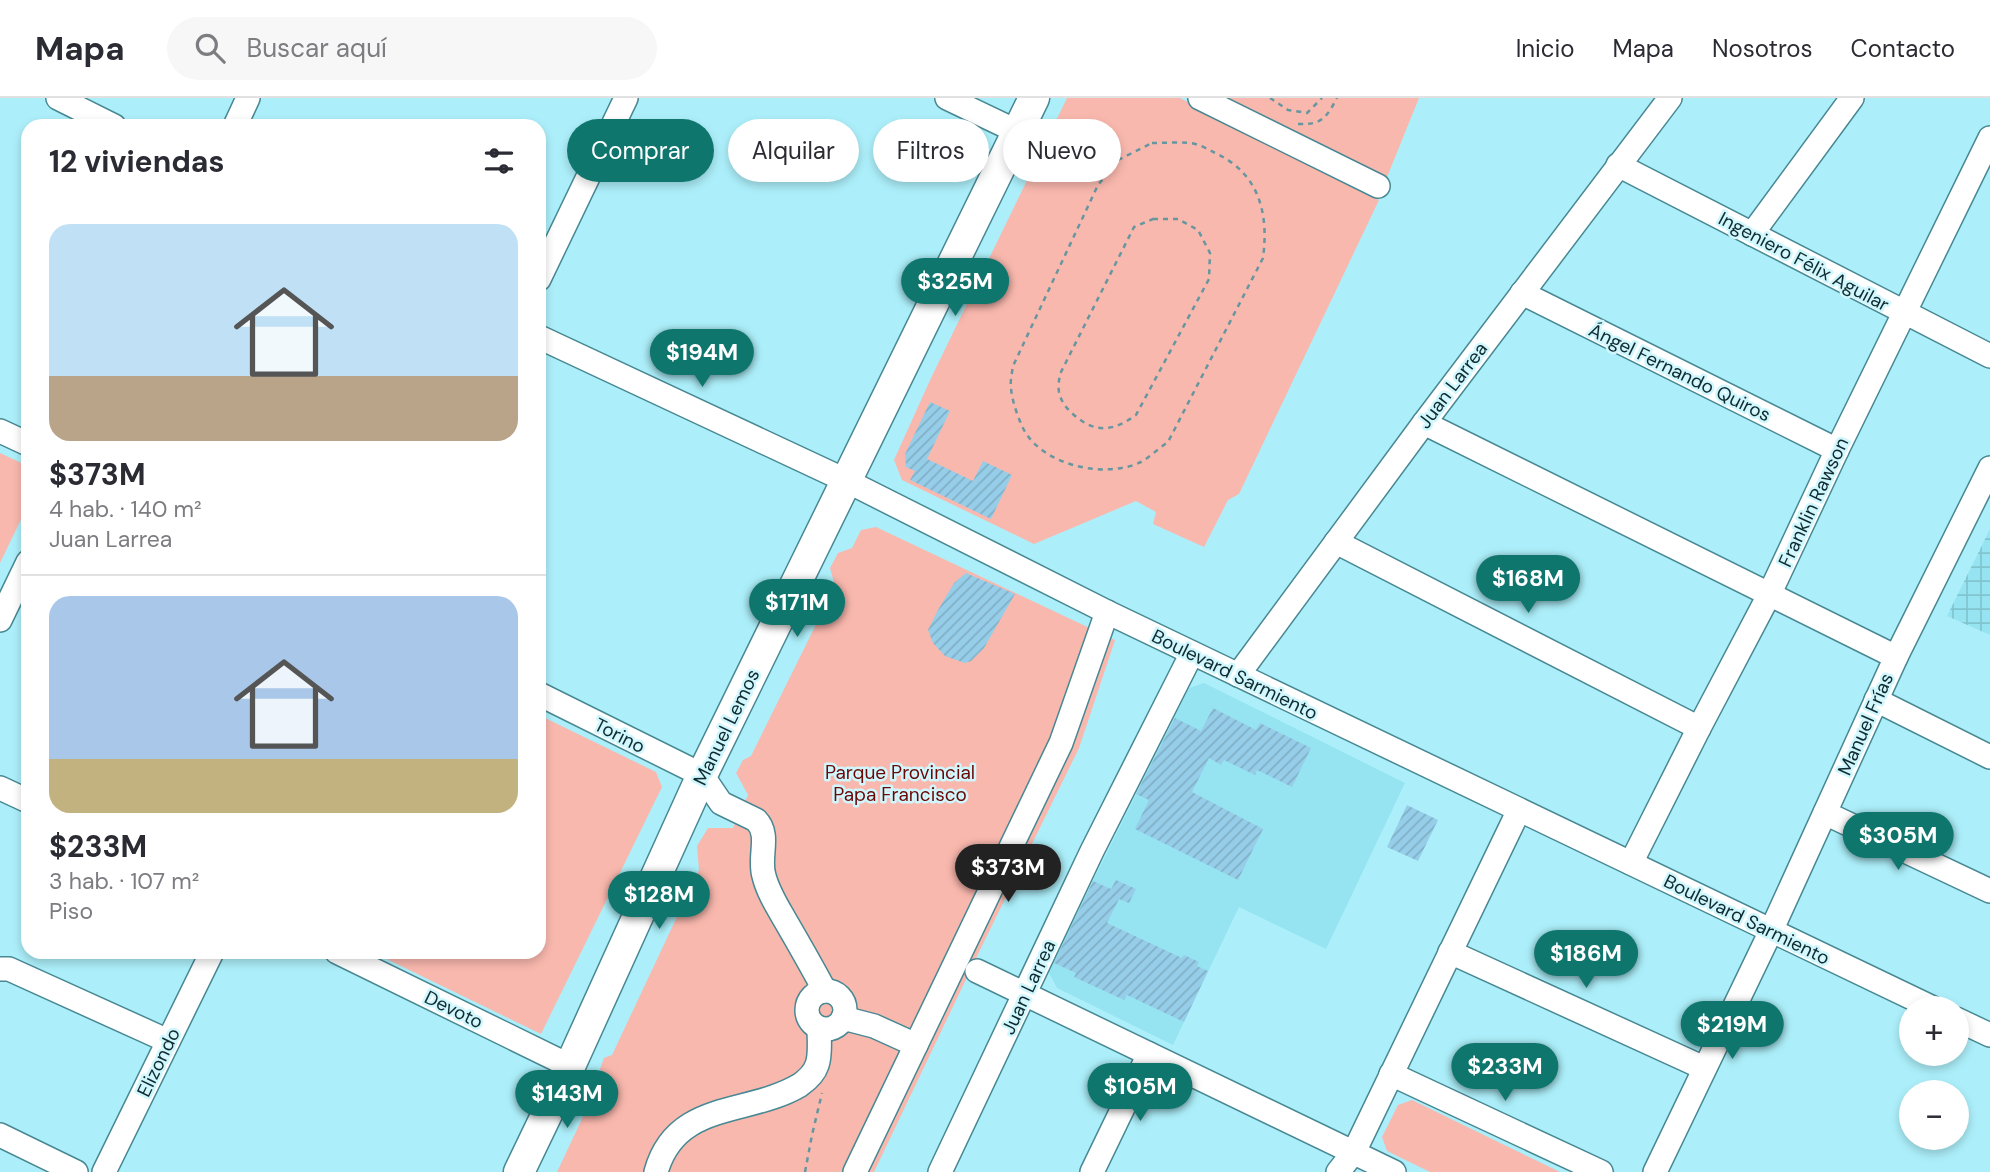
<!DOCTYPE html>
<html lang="es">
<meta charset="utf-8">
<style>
:root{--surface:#fff;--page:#f7f7f7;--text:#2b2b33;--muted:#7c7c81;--line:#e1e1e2;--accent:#0f766e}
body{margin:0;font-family:"DM Sans",sans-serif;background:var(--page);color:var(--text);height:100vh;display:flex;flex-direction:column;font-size:26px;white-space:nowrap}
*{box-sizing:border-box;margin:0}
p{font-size:23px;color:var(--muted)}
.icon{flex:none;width:38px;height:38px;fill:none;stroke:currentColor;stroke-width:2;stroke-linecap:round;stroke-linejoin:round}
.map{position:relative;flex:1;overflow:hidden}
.details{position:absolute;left:21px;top:21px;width:525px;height:840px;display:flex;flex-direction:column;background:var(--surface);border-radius:21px;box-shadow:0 4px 10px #0003}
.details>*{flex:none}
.top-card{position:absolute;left:567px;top:21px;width:665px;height:63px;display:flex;gap:14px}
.controls{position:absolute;left:1899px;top:898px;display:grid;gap:14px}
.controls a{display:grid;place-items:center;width:70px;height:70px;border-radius:50%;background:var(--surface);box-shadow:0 4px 10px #0003;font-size:35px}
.price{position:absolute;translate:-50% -60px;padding:0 16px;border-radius:24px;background:var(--accent);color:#fff;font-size:23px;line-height:46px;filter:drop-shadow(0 2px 4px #0008)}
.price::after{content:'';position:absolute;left:50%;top:42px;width:21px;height:16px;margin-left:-10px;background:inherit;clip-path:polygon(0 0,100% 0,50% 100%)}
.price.selected{background:#222;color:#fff}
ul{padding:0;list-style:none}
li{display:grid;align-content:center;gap:14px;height:371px;padding:0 28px}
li+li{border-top:2px solid var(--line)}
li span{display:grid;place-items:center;height:217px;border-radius:21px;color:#555}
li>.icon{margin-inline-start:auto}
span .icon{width:126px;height:126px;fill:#fffc;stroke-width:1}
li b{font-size:30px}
h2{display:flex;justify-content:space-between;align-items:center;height:84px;padding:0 28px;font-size:30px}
.chip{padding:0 24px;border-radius:32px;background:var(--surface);box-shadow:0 4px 10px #0003;font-size:24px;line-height:63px}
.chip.selected{background:var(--accent);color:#fff}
header{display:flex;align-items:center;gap:42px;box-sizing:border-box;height:98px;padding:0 35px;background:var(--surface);border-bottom:2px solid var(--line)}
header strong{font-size:33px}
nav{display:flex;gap:38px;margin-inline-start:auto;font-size:24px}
.search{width:490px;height:63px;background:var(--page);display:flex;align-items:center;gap:18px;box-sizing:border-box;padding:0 24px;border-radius:38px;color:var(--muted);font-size:26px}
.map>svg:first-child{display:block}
.built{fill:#96e4f1}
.industrial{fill:url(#industrial-grid)}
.green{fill:#f9b8ae}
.building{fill:url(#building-hatch)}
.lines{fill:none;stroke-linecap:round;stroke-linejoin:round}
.minor-casing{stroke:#488893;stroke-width:26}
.major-casing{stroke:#488893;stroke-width:33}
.path{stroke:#66979f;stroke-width:2.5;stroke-dasharray:5 5;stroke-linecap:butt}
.minor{stroke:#fff;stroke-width:23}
.major{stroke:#fff;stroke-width:30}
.labels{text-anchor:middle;stroke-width:5;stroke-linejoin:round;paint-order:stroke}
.street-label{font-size:19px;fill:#102b2f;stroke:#d0f7fe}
.park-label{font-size:19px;fill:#6b0805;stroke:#d0f7fe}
</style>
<header>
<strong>Mapa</strong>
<div class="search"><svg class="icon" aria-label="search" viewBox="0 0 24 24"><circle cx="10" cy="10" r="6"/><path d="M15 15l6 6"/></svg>Buscar aquí</div>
<nav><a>Inicio</a><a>Mapa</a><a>Nosotros</a><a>Contacto</a></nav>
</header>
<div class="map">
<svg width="1990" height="1074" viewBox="0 0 1990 1074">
<defs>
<pattern id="industrial-grid" width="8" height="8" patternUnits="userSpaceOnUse" patternTransform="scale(1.75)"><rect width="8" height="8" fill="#96e4f1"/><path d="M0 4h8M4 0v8" fill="none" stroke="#80c4cf"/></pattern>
<pattern id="building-hatch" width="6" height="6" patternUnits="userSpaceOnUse" patternTransform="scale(1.75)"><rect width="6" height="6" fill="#96cde8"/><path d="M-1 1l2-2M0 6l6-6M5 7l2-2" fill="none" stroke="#80b0c7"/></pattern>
</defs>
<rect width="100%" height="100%" fill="#aceffa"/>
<!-- built -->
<polygon class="built" points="1204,585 1405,685 1326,851 1239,809 1173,947 1057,890 1048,873 1189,590"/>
<!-- industrial -->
<polygon class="industrial" points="1990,431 1990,537 1947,518"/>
<!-- green -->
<g class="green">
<polygon points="1067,0 1180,0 1379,102 1239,396 1228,402 1204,449 1153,426 1156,414 1136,403 1034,446 902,382 894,362 931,280"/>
<polygon points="1219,0 1419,0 1385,84"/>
<polygon points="0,355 28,368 28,407 0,465"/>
<polygon points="876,429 1115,542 1079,650 980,852 874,1074 557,1074 603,976 600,971 604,960 612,957 699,772 697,748 708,730 733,730 748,697 736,675 743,662 751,658 835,488 830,470 838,455 852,450 861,432"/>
<polygon points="539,617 656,674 662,689 541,936 372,854 539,854"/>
<polygon points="1412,1002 1560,1074 1430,1074 1387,1053 1382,1039 1398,1007"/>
</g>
<!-- building -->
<g class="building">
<polygon points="930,304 950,313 927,361 973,383 983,363 1012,377 991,421 910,382 915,373 906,369 905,356"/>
<polygon points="966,475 1015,496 984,550 971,563 965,565 945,558 933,545 928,532 938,512 954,485"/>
<polygon points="1213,610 1256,632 1260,625 1311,650 1292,689 1257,672 1255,677 1224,662 1221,667 1209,660 1192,694 1263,731 1238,782 1135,731 1149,702 1136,696 1175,620 1201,633"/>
<polygon points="1407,707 1438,722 1418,763 1387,749"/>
<polygon points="1116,782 1136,791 1129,805 1119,801 1107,825 1182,860 1184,857 1199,864 1197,868 1208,873 1184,924 1127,897 1124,902 1074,879 1076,875 1054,865 1093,783 1111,791"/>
</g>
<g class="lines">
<!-- minor casing -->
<g class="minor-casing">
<g id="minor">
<polyline points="58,0 114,28"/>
<polyline points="947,0 1018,34"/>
<polyline points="1200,0 1378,88"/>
<polyline points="235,28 248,0"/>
<polyline points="1618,67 1990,258"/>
<polyline points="1752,136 1852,0"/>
<polyline points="539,181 626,0"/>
<polyline points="1522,195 1837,352"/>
<polyline points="539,239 847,383 1107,514 1933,910"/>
<polyline points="1424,325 1896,559"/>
<polyline points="0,333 28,346"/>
<polyline points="1336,444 1699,630"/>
<polyline points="0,522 28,464"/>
<polyline points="1238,577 1424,325 1670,0"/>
<path d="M539,596L702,677L721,705L756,722C771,737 758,759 764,778C768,794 777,808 785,822C799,846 812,869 825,893"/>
<polyline points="1876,602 1990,659"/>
<polyline points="0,690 28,703"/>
<polyline points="1825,715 1990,793"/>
<polyline points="1631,765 1699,630 1769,497 1837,352 1990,40"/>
<polyline points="337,854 570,968"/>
<polyline points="1450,854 1704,970"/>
<polyline points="0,871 9,871 168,943"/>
<polyline points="977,873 1394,1074"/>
<circle cx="826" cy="912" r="19"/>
<polyline points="843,920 874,928 916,947"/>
<polyline points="1956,921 1990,937"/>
<polyline points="1391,976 1601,1074"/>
<polyline points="0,1037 76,1074"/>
<polyline points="104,1074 212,854"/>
<path d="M656,1074C676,1002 748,1018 800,987C807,982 814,976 817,967C821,956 819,942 819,930"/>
<polyline points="855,1074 1061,645 1107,514"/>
<polyline points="940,1074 1092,753 1192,555"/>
<polyline points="1092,1074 1149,956"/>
<polyline points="1338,1074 1354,1054 1519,712"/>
<polyline points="1655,1074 1771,833 1896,559 1990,370"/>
</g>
</g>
<!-- major casing -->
<g class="major-casing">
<polyline id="major" points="519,1074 570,968 702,677 1034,0"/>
</g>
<!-- path -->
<g class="path">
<polyline points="1270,0 1288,12 1307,15 1322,0"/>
<path d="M1298,26C1322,27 1326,20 1337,0"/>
<path d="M1152,45C1165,45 1178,44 1190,45C1199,46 1208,51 1215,55C1259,75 1269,115 1263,160L1168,344C1159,350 1150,359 1141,364C1105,381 1044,368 1024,332C1018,320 1012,303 1011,290C1010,283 1012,275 1013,268L1098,87L1118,62Z"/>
<path d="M1153,121H1178L1198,132L1210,155L1209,181L1136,317C1114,333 1096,336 1074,317C1067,311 1061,304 1059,294C1058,288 1059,282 1060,276L1134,129Z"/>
<polyline points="805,1074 812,1037 822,995"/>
</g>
<!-- minor -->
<use href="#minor" class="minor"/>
<!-- major -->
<use href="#major" class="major"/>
</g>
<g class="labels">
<!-- street labels -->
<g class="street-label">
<text transform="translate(1804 163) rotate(28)" y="7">Ingeniero Félix Aguilar</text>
<text transform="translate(1680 274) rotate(26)" y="7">Ángel Fernando Quiros</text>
<text transform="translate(1452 287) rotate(-53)" y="7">Juan Larrea</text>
<text transform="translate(1813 404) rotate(-65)" y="7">Franklin Rawson</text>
<text transform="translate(1235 576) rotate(26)" y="7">Boulevard Sarmiento</text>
<text transform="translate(1865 626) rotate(-66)" y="7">Manuel Frías</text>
<text transform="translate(726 629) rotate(-64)" y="7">Manuel Lemos</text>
<text transform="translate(620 637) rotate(27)" y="7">Torino</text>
<text transform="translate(1747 821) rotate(26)" y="7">Boulevard Sarmiento</text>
<text transform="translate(1028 889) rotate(-65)" y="7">Juan Larrea</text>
<text transform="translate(454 911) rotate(26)" y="7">Devoto</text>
<text transform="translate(158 964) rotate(-64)" y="7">Elizondo</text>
</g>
<!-- park labels -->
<g class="park-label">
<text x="900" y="681">Parque Provincial<tspan x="900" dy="22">Papa Francisco</tspan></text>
</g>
</g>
</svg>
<div class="controls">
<a>+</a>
<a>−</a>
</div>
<b class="price" style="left:955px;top:220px">$325M</b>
<b class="price" style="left:702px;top:291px">$194M</b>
<b class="price" style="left:1528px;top:517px">$168M</b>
<b class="price" style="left:797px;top:541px">$171M</b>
<b class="price" style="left:1898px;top:774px">$305M</b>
<b class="price selected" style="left:1008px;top:806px">$373M</b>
<b class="price" style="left:659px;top:833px">$128M</b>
<b class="price" style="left:1586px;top:892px">$186M</b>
<b class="price" style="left:1732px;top:963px">$219M</b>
<b class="price" style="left:1505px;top:1005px">$233M</b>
<b class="price" style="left:1140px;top:1025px">$105M</b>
<b class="price" style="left:567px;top:1032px">$143M</b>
<div class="top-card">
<a class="chip selected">Comprar</a>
<a class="chip">Alquilar</a>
<a class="chip">Filtros</a>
<a class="chip">Nuevo</a>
</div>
<section class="details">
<h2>12 viviendas<svg class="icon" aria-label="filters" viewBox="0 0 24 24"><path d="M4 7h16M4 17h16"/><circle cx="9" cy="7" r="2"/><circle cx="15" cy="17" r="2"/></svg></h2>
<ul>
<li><span style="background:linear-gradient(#bfe0f5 70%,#b9a48a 0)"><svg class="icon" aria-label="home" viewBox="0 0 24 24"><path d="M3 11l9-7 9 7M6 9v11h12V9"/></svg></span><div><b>$373M</b><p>4 hab. · 140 m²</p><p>Juan Larrea</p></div></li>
<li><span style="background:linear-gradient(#a9c7e8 75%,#c2b280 0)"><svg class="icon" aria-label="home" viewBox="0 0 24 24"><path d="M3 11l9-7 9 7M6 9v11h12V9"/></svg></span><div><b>$233M</b><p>3 hab. · 107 m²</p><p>Piso</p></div></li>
</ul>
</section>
</div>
